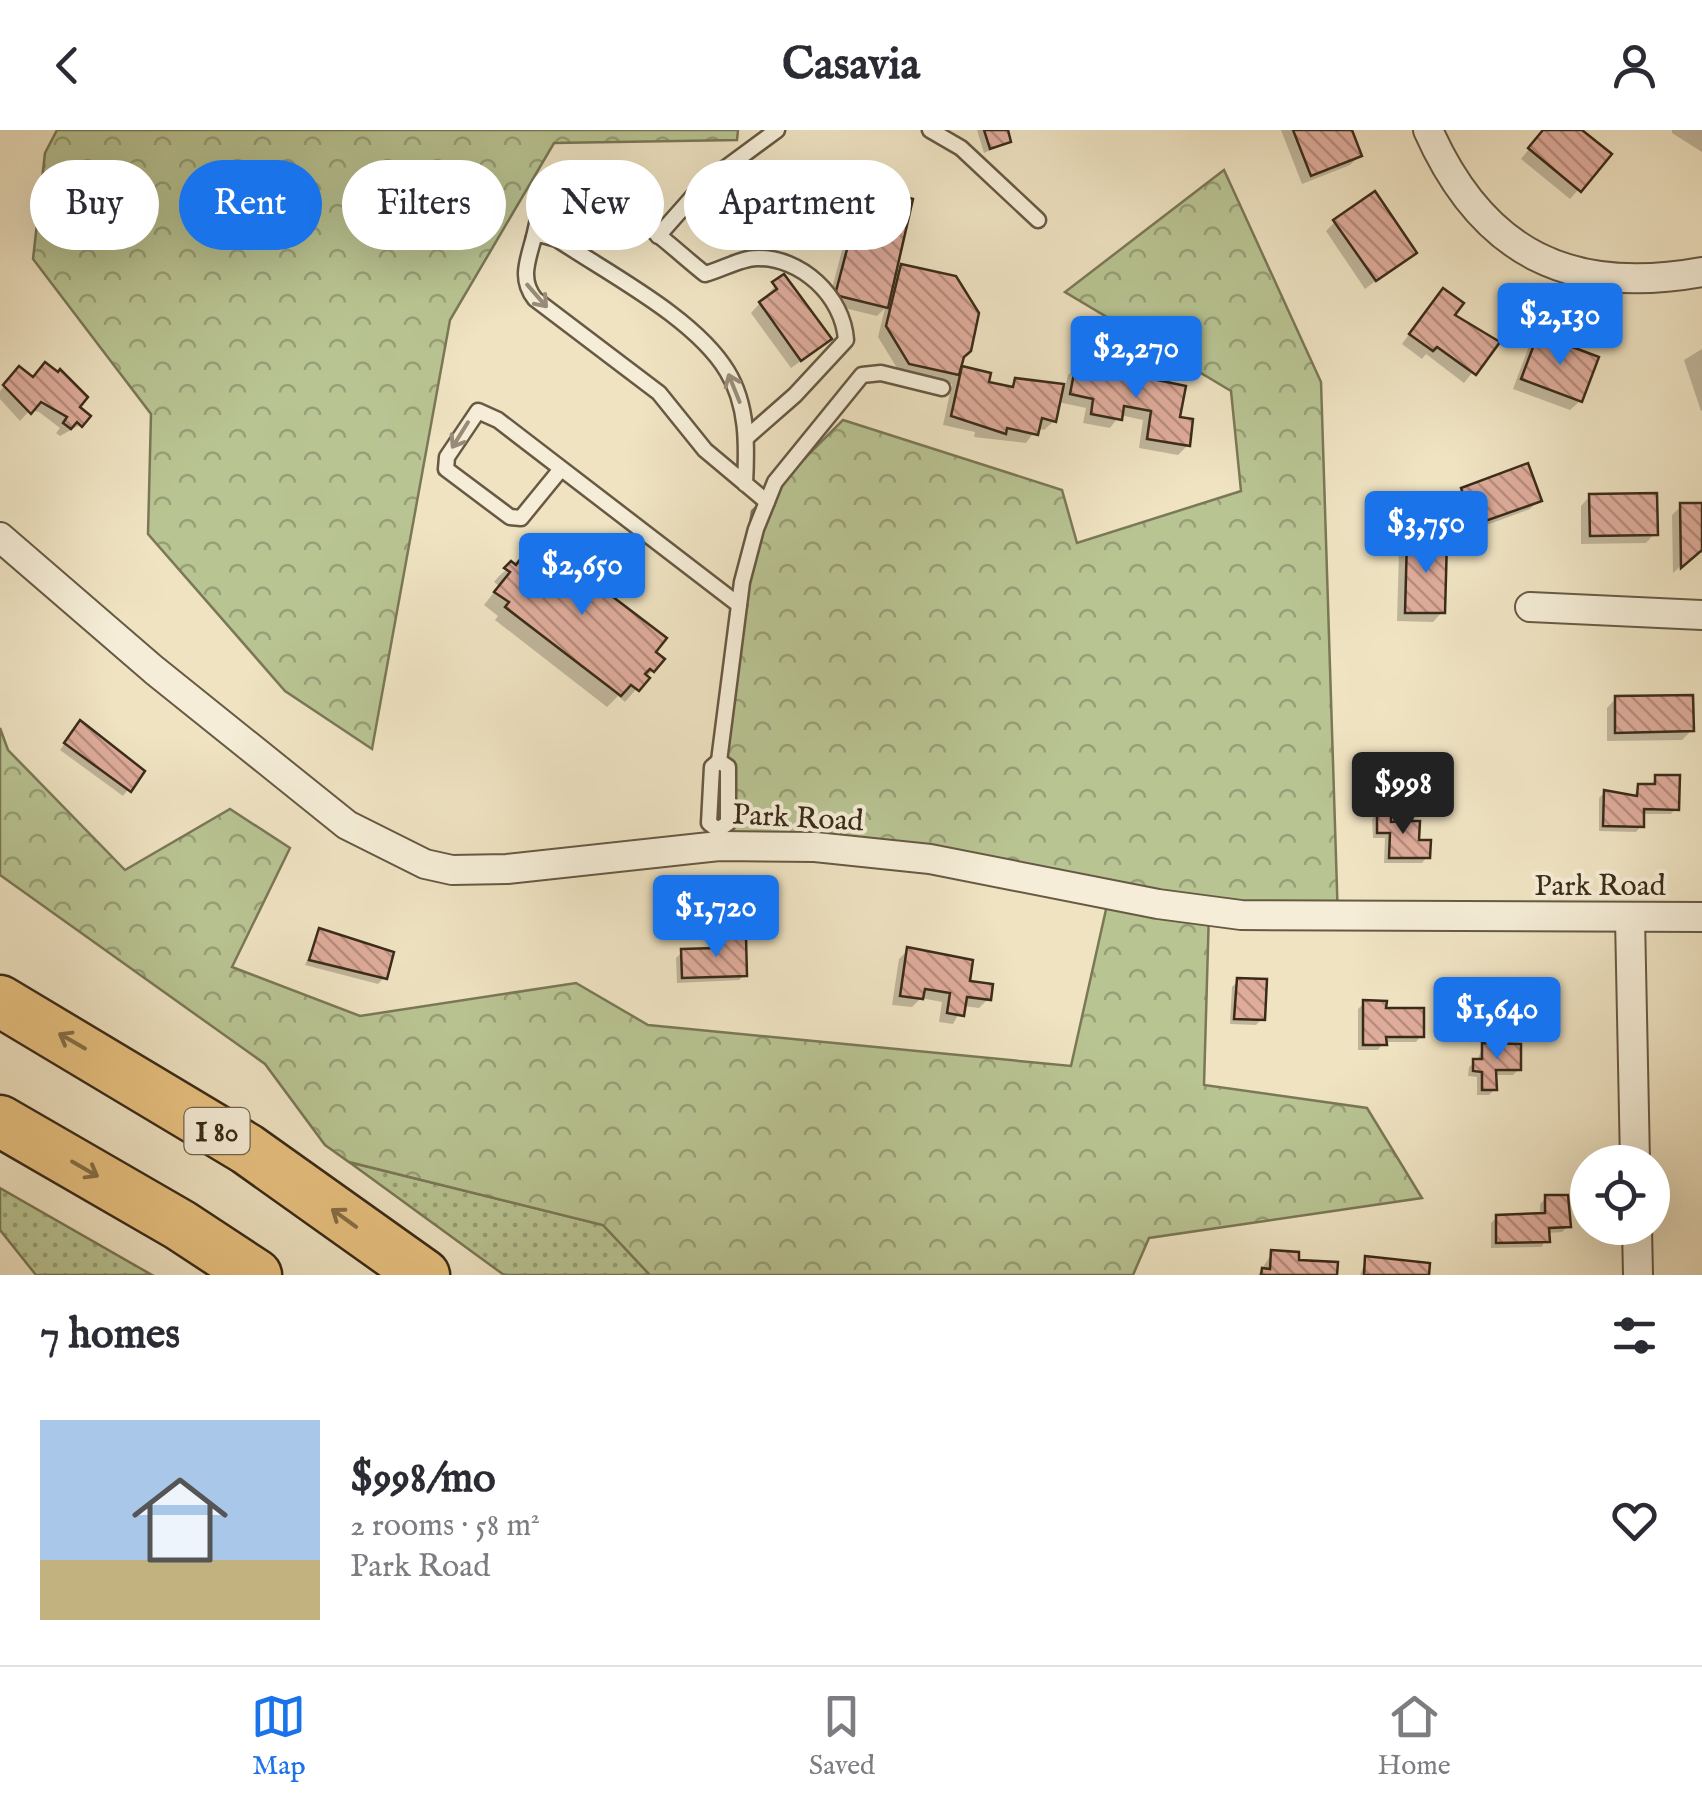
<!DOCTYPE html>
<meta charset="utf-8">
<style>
:root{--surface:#fff;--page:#f7f7f7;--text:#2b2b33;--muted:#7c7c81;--line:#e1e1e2;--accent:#1a73e8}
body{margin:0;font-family:"IM FELL English",serif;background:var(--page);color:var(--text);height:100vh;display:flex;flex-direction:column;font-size:38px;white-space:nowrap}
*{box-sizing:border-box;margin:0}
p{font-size:32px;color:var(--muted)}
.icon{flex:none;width:55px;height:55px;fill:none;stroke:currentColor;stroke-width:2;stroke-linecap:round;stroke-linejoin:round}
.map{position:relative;height:1145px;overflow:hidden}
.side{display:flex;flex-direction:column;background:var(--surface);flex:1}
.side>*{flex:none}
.guide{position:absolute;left:30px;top:30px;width:1000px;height:90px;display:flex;gap:20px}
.tools{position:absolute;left:1570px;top:1015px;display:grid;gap:20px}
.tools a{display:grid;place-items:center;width:100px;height:100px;border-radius:50%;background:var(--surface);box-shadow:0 10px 40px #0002;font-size:50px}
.price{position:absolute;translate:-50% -85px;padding:0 22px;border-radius:10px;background:var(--accent);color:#fff;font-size:32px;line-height:65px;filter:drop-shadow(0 2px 5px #0008)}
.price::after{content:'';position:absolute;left:50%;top:60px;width:30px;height:22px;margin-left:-15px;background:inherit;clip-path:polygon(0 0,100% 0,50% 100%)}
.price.current{background:#222;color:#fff}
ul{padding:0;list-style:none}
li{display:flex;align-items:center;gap:30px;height:250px;padding:0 40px}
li+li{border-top:2px solid var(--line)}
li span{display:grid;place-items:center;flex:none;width:280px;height:200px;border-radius:0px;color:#555}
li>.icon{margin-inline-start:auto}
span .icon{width:120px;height:120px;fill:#fffc;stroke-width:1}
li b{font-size:42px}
h2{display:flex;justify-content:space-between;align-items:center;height:120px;padding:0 40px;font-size:42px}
.pill{padding:0 35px;border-radius:45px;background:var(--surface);box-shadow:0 10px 40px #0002;font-size:35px;line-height:90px}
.pill.current{background:var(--accent);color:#fff}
header{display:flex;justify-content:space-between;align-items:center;height:130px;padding:0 40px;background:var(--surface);font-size:45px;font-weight:700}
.menu{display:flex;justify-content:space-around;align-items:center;height:140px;border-top:2px solid var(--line);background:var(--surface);font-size:28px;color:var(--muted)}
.menu a{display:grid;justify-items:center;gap:5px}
.menu .current{color:var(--accent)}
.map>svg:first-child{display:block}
.grass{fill:url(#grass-dots);stroke:#7a7856;stroke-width:2.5}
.forest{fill:url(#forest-crowns);stroke:#7a7856;stroke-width:2.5}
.shadow{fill:#0003}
.building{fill:url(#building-back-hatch);stroke:#3a2b19;stroke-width:2.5}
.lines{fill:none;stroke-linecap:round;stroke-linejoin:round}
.lane-casing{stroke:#675943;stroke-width:19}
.street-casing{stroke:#675943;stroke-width:32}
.highway-casing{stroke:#3a2b19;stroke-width:55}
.lane{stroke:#f5edd7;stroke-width:14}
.street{stroke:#f5edd7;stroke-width:28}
.highway{stroke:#e8c281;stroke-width:50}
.oneway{stroke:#988c78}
.oneway2{stroke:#886f48}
.labels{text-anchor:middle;stroke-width:8;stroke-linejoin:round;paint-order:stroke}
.shield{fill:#f5edd7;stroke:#726552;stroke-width:2.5}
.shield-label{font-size:28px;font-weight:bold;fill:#3a2b19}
.street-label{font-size:30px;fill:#3a2b19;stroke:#f5edd7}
</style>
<header><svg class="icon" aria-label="back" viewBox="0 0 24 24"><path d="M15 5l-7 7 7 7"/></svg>Casavia<svg class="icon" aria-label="person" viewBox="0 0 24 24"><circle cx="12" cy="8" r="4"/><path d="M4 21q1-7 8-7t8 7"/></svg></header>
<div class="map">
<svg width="1702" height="1145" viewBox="0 0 1702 1145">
<defs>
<pattern id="grass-dots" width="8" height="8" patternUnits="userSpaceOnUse" patternTransform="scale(2.5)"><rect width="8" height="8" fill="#b9c493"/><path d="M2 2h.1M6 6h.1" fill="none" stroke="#979f77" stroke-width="1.8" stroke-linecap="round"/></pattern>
<pattern id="forest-crowns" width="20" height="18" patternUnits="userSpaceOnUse" patternTransform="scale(2.5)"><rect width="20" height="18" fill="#b9c493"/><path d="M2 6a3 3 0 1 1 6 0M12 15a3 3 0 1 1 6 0" fill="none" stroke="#979f77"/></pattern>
<pattern id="building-back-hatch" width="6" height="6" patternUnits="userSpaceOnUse" patternTransform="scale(2.5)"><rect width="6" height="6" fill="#dfac9b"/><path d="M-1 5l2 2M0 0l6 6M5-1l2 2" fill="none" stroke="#b68c7e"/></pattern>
</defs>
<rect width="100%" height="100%" fill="#efe3c2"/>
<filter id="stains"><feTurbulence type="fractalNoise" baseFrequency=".002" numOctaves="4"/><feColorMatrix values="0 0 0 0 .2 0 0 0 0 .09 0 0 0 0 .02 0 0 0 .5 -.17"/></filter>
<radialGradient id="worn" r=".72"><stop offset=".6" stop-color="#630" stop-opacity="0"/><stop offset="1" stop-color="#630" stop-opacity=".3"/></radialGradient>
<!-- grass -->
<g class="grass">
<polygon points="349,1032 603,1095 650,1145 504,1145"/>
<polygon points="0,1058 152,1145 36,1145 0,1100"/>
</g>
<!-- forest -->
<g class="forest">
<polygon points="57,0 738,0 737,10 554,13 450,190 372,619 285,561 148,404 151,284 33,129 45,23"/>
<polygon points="1224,40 1321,252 1338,791 1209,781 1204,955 1367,978 1422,1068 1149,1108 1133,1145 650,1145 603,1095 349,1032 325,1015 265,934 0,745 0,598 8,620 125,740 230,679 290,718 232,837 360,886 576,853 648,895 1071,936 1109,766 711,714 727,526 752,381 843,290 1062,360 1077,413 1241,361 1231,261 1065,162"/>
</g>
<!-- shadow -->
<g class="shadow">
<polygon points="977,0 1005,0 1008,12 984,23"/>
<polygon points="1281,0 1349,0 1359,26 1350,35 1302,54"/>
<polygon points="1544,0 1578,0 1608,25 1570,69 1521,29"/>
<polygon points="1672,0 1702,0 1702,22 1672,3"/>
<polygon points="883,64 893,144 901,137 969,220 958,238 988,245 986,254 1008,259 1016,251 1065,257 1068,245 1077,236 1178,289 1188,315 1178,325 1139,318 1143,290 1120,285 1110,298 1083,293 1086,278 1058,272 1054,291 1044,300 1037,298 1026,313 974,307 975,302 943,295 952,254 900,243 878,207 885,178 877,186 828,174 853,78 862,69 875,72"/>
<polygon points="1335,92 1414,122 1365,159 1326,101"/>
<polygon points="783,147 819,218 791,238 751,183"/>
<polygon points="1434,170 1496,213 1464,253 1426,224 1422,229 1402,214"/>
<polygon points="1539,207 1580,271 1570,280 1513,259 1529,216"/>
<polygon points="1702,219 1702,280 1701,281 1684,230"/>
<polygon points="10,249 77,277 80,295 60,306 56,303 60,298 39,282 30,280 20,291 0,269 0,261"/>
<polygon points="1462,360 1539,370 1530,379 1465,403 1453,369"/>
<polygon points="1590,366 1655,403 1646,413 1581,414 1581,376"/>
<polygon points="1702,375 1702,423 1695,423 1673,443 1672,385 1681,376"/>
<polygon points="1408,411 1442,482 1433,492 1397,491 1399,420"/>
<polygon points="531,418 546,430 568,435 652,522 652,541 625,572 618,566 607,577 495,490 498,486 484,475 499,456 494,452 499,446"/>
<polygon points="1616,568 1692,600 1682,610 1607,611 1607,578"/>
<polygon points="75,599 142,641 123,666 60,620"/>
<polygon points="1656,647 1676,678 1671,684 1642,684 1641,696 1636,702 1599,701 1599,668 1605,662 1633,668 1639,656 1650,657"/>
<polygon points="1378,683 1389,695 1400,694 1407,687 1427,727 1422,733 1384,733 1385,708 1373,708 1372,689"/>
<polygon points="320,801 384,848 378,854 305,835"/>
<polygon points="717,810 745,845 739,850 677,853 676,828 682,822 711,821"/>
<polygon points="908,820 967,853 988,869 979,878 963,876 953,894 939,892 942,872 921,868 912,877 892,875 899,829"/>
<polygon points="1238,851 1262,889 1256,895 1230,894 1232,857"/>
<polygon points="1364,873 1384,880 1421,906 1416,912 1384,912 1378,920 1358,920 1358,879"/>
<polygon points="1483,916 1519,939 1513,945 1494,945 1495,959 1489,965 1477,965 1477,947 1468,946 1469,937 1477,931"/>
<polygon points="1546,1068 1568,1096 1562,1102 1547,1103 1542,1117 1491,1118 1491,1093 1497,1087 1540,1086 1540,1074"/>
<polygon points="1272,1123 1296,1132 1335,1145 1258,1145"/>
<polygon points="1366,1129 1426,1145 1360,1145"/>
</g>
<!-- building -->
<g class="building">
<polygon points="984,0 1008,0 1011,12 990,19"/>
<polygon points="1293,0 1352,0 1362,26 1311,46"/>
<polygon points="1543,0 1582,0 1612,24 1581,62 1528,18"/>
<polygon points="882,61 913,69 888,178 835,165 861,66 880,71"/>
<polygon points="1375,61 1417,123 1376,151 1333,90"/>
<polygon points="901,134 956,146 979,183 971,221 964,227 959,245 909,234 886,196"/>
<polygon points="784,144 832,209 801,231 759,172 777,159 772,152"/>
<polygon points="1443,158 1464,173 1455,185 1500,212 1476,245 1437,217 1433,221 1409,204"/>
<polygon points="1538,204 1599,227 1582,272 1521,249"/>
<polygon points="45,232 58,242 60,239 88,267 80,277 91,286 82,297 77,292 71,299 63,293 67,287 41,272 31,284 3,255 19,236 33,247"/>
<polygon points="1076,233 1186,256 1180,287 1193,289 1190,316 1147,309 1151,281 1124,276 1122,290 1091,284 1093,269 1070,264"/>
<polygon points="962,236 991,243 989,252 1013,257 1015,248 1064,254 1056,292 1042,288 1038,305 1007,298 1006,304 951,286"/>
<polygon points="1528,333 1542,371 1474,395 1461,358"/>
<polygon points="1657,363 1658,405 1590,406 1589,364"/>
<polygon points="1680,373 1702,373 1702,420 1681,438"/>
<polygon points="1407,409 1447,410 1445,483 1405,483"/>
<polygon points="557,411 578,426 571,435 667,508 656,522 665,529 654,542 650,539 645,544 650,548 639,561 631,555 621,566 505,477 509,472 494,462 510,442 504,438 511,431 516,435 531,415 545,426"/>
<polygon points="1693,565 1694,601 1615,603 1615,566"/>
<polygon points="80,590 145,641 131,662 64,613"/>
<polygon points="1655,645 1680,645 1679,680 1644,679 1644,697 1603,696 1604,660 1637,666 1638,654 1655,654"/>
<polygon points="1391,679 1391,692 1406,691 1406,685 1412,684 1412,691 1420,691 1419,710 1431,710 1430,728 1389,728 1390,703 1377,703 1377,681"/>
<polygon points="319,798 394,822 387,849 309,830"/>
<polygon points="746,807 747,846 682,848 681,819 716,818 716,808"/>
<polygon points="907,817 973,830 970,851 993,854 991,870 967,867 964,886 947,883 950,863 925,859 923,869 900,866"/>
<polygon points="1237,848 1267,849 1265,890 1234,889"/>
<polygon points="1363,870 1387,871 1386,878 1424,878 1424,907 1386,907 1387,915 1363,915"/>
<polygon points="1482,913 1521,914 1521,940 1496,940 1497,960 1482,960 1482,942 1473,941 1473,929 1482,929"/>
<polygon points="1545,1065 1568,1065 1571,1097 1549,1098 1550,1112 1496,1113 1496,1085 1545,1083"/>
<polygon points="1271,1120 1299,1122 1299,1130 1338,1132 1337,1145 1261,1145 1262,1138 1270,1139"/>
<polygon points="1365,1126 1430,1133 1429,1145 1364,1145"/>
</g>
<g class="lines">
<!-- lane casing -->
<g class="lane-casing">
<g id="lane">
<polyline points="930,0 961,18 1038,90"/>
<polyline points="658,106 704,54 777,0"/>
<path d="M534,107L543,67L558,55C615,59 661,109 705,144C721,140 741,128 757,128C801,127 843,166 846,210L795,265L746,308"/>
<polyline points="561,339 521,388 510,387 446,339 447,327 478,281 498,290 739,475"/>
<path d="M745,354C747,316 748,275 727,241C695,188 609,144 557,109L539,104L534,107C528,130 519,149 535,169L659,263L705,320L767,372"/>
<polyline points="719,631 742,452 756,399 775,352 862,245 881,243 942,258"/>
<polyline points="718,700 728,693 728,637 719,631 712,637 709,693 718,700 719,716"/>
</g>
</g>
<!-- street casing -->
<g class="street-casing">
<g id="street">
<path d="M1428,0C1483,124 1571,166 1702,142"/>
<polyline points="0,407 154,540 347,695 425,734 452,740 507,739 719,716 815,717 930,729 1158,774 1241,785 1702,787"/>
<polyline points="1530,477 1702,485"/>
<polyline points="1630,788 1635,1032"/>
<polyline points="1637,1098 1638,1145"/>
</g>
</g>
<!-- highway casing -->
<g class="highway-casing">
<g id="highway">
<polyline points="0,871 247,1019 424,1145"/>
<polyline points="0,991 180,1095 256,1145"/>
</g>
</g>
<!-- lane -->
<use href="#lane" class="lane"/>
<!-- street -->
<use href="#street" class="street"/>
<!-- highway -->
<use href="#highway" class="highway"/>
</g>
<!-- one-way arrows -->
<defs><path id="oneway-shaft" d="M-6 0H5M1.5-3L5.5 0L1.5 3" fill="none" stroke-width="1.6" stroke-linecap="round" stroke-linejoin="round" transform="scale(2.5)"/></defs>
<g class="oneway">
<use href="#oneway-shaft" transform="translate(537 166) rotate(49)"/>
<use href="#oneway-shaft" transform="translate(734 258) rotate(-112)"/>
<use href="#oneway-shaft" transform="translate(460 305) rotate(122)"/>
</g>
<g class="oneway2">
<use href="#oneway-shaft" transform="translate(72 911) rotate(-150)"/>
<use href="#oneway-shaft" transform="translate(85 1039) rotate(30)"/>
<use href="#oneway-shaft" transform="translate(344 1088) rotate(-144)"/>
</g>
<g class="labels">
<!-- shield labels -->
<rect class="shield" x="184.5" y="978" width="65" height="46" rx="8"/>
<g class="shield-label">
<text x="217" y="1011">I 80</text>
</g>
<!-- street labels -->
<g class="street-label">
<text transform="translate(798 687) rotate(3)" y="10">Park Road</text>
<text x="1600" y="765">Park Road</text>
</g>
</g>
<rect width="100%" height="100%" filter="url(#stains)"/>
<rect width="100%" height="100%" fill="url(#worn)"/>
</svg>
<div class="tools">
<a><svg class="icon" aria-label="locate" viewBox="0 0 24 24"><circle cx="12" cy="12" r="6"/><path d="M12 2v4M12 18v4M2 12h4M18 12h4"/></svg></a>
</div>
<b class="price" style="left:1560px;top:238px">$2,130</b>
<b class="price" style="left:1136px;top:271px">$2,270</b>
<b class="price" style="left:1426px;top:446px">$3,750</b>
<b class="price" style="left:582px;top:488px">$2,650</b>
<b class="price current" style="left:1403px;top:707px">$998</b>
<b class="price" style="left:716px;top:830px">$1,720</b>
<b class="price" style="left:1497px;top:932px">$1,640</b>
<div class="guide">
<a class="pill">Buy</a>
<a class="pill current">Rent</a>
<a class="pill">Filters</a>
<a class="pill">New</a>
<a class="pill">Apartment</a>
</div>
</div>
<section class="side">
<h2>7 homes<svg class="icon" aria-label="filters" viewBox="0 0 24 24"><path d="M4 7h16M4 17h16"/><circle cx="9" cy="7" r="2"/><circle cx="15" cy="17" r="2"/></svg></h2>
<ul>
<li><span style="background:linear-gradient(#a9c7e8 70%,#c2b280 0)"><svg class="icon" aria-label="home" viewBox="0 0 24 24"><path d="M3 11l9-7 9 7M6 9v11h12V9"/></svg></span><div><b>$998/mo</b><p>2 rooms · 58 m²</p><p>Park Road</p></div><svg class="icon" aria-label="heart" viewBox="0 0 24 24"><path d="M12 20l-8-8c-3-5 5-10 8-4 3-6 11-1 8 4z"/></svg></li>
</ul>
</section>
<nav class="menu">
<a class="current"><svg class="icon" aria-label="map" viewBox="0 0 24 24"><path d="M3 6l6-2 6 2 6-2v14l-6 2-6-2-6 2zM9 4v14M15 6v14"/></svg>Map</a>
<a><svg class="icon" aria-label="saved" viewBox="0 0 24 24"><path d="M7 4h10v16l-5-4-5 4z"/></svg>Saved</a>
<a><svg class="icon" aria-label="home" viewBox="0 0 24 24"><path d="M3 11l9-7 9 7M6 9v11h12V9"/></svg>Home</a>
</nav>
